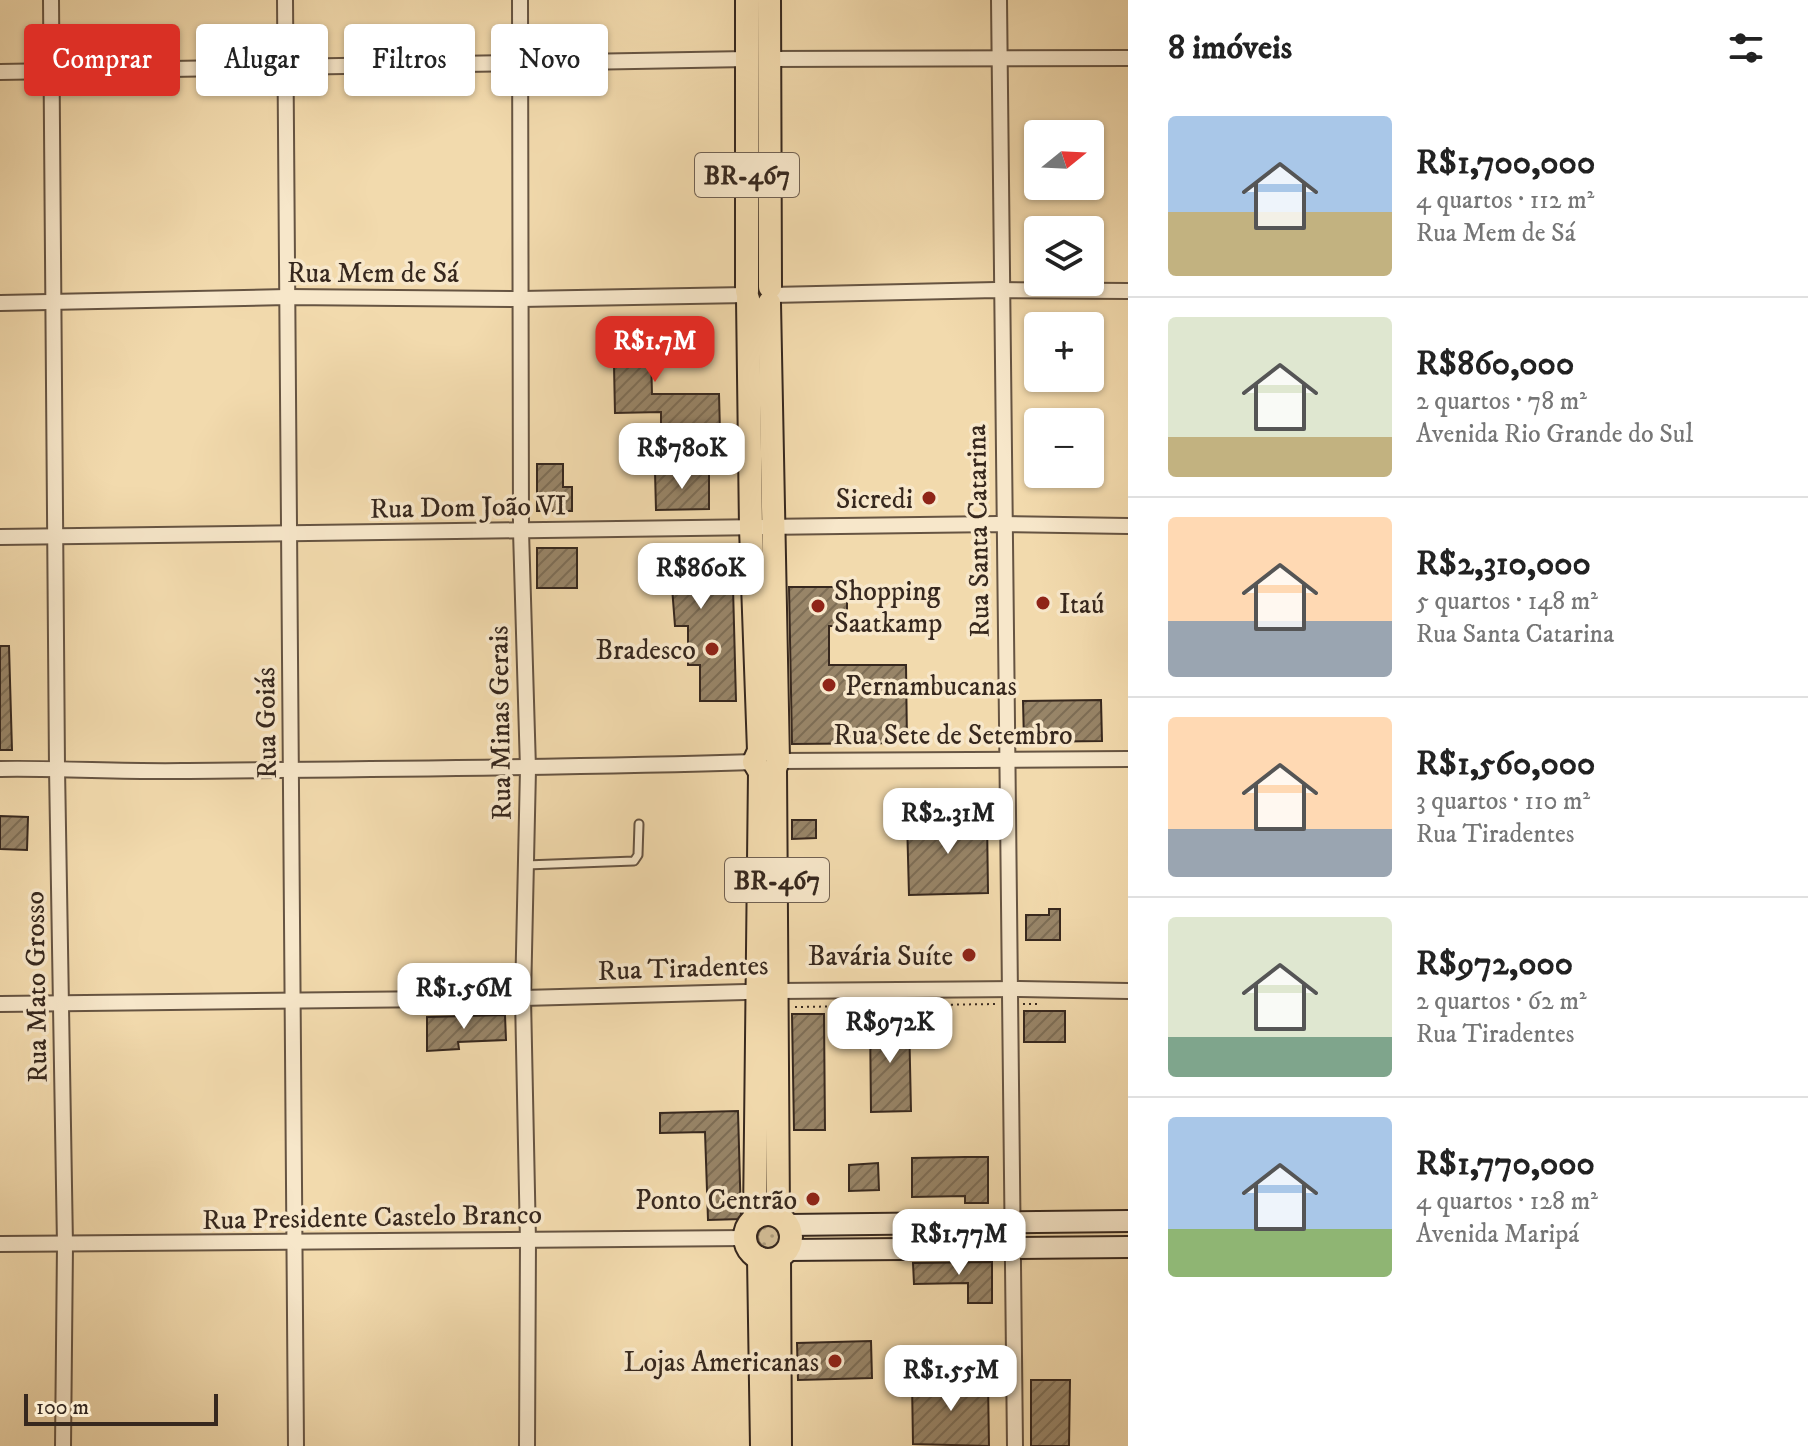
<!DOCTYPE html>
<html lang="pt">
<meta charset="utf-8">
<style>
:root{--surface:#fff;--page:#f6f6f6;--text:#222;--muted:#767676;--line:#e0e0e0;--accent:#d93025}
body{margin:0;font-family:"IM FELL DW Pica",serif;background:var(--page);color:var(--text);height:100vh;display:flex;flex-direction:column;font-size:30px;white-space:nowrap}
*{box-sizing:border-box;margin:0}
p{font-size:26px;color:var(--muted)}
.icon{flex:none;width:44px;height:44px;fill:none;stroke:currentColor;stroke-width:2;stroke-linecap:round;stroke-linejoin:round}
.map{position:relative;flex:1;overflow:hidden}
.sheet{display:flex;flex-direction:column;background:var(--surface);width:680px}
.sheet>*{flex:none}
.banner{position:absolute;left:24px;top:24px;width:760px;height:72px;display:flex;gap:16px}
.needle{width:52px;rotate:72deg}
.controls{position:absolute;left:1024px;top:120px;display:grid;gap:16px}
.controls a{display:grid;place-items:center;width:80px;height:80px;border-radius:8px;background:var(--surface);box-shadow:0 2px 6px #0004;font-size:40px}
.scale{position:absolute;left:24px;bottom:20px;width:194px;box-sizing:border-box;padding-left:8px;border:4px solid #37281e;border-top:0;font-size:22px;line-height:28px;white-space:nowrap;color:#37281e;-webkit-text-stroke:6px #f7e7ca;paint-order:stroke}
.price{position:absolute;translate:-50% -68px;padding:0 18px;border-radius:16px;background:#fff;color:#222;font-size:26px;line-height:52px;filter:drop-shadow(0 2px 4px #0008)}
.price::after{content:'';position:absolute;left:50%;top:48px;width:24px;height:18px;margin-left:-12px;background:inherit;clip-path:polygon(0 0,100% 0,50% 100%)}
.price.current{background:var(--accent);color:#fff}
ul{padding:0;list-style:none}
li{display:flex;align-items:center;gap:24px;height:200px;padding:0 40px}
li+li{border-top:2px solid var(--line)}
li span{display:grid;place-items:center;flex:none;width:224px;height:160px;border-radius:8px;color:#555}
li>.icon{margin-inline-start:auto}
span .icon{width:96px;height:96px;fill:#fffc;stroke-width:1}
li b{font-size:34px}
h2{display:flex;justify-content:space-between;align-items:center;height:96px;padding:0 40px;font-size:34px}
.pill{padding:0 28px;border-radius:8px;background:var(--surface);box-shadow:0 2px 6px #0004;font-size:28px;line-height:72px}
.pill.current{background:var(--accent);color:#fff}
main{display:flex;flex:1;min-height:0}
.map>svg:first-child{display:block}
.park{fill:url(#park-dots);stroke:#84725a;stroke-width:2}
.building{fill:url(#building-hatch);stroke:#37281e;stroke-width:2}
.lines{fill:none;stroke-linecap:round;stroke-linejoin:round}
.service-casing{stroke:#665442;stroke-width:11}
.minor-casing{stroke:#665442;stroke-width:18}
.secondary-casing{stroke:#37281e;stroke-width:24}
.primary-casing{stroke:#37281e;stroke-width:26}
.path{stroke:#37281e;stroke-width:2;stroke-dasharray:2 4;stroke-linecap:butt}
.service{stroke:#f7e7ca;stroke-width:7}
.minor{stroke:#f7e7ca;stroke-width:14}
.secondary{stroke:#f7e7ca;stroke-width:20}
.primary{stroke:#f2daad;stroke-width:22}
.poi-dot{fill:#8f2418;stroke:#f7e7ca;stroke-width:3}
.labels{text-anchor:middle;stroke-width:7;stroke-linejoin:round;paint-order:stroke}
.shield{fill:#f7e7ca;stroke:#716152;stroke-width:2}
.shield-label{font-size:26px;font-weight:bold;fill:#37281e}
.street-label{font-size:28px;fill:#37281e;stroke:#f7e7ca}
.poi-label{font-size:28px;fill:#37281e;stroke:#f7e7ca;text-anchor:end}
</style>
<main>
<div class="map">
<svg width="1128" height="1446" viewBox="0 0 1128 1446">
<defs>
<pattern id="park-dots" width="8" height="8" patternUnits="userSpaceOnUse" patternTransform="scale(2)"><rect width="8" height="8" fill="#d2bc95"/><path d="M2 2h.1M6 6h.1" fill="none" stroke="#ab9979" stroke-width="1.8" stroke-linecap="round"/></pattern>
<pattern id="building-hatch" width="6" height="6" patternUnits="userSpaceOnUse" patternTransform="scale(2)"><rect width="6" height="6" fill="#988568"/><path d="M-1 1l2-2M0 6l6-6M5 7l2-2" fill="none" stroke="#7d6d55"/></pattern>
</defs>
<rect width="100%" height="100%" fill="#f2daad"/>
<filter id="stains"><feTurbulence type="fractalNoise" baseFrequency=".0025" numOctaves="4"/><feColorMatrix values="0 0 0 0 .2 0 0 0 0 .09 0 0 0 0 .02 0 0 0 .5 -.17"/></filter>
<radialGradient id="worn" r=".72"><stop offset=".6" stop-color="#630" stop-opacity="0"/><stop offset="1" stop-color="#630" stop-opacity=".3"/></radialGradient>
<!-- park -->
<circle class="park" cx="769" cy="1237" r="11"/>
<!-- building -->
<g class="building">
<polygon points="650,317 652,394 719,394 720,432 661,433 661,412 615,413 613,318"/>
<polygon points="537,464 563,464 563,487 572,487 572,511 537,511"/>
<polygon points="655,472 709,472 709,509 656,510"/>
<rect x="537" y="548" width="40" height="40"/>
<polygon points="643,549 732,549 736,701 700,701 700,665 688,665 688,626 675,626 672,587 643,587"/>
<polygon points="789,587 847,587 847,626 829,626 829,665 906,665 907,743 792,744"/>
<polygon points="0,646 9,646 12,750 0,750"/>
<polygon points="1101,700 1102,741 1024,742 1023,701"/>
<polygon points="0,816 28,817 27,850 0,849"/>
<polygon points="987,818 988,893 909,895 907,820"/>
<polygon points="792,820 816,820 816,838 792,839"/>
<polygon points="1049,909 1060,909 1060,940 1026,940 1026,915 1049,915"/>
<rect x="1024" y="1011" width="41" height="31"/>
<polygon points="792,1014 824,1014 825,1130 794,1130"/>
<polygon points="505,1015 506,1040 458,1042 459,1049 427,1051 427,1017"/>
<polygon points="870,1018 909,1018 911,1111 871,1112"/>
<polygon points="738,1111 741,1219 708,1220 705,1132 660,1133 660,1113"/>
<polygon points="965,1157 988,1157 988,1203 965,1203 965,1196 912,1197 912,1158"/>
<polygon points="878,1163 879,1190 849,1191 849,1165"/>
<polygon points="992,1262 992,1303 968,1303 968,1283 914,1284 913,1263"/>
<polygon points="871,1341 872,1378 798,1380 797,1343"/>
<polygon points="1031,1380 1070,1380 1069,1446 1031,1446"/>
<polygon points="988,1381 989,1446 913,1444 912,1382"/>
</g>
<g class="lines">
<!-- service casing -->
<g class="service-casing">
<polyline id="service" points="526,865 634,861 638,855 639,824"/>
</g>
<!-- minor casing -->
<g class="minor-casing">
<g id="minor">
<polyline points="51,0 57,768 65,1245 63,1446"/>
<polyline points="285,0 296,1446"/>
<polyline points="520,0 521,531 528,769 523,998 528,1241 527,1446"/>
<polyline points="999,0 1015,1446"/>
<polyline points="769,59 1128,58"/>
<polyline points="0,72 747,59"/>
<polyline points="772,295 996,290 1128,291"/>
<polyline points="0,303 287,297 521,299 746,295"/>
<polyline points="0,537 998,524 1128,526"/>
<polyline points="778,761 1128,759"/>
<path d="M0,769C61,768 122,772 182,771C373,769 563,768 754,762"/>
<polyline points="0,1004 523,998 778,991 1019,989 1128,991"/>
<polyline points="0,1244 745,1238"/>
</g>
</g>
<!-- secondary casing -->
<g class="secondary-casing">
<g id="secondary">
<polyline points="788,1225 1128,1221"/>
<polyline points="788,1250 1128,1247"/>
</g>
</g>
<!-- primary casing -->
<g class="primary-casing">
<g id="primary">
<polyline points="769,0 770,287"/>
<polyline points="747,291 747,0"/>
<polyline points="748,299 751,528 759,751 754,762 760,772"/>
<polyline points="769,303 778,761 775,769 778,1216"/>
<circle cx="768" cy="1237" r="23"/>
<polyline points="755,1218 760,772"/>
<polyline points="759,1258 762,1446"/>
<polyline points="779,1258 780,1446"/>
</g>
</g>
<!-- path -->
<g class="path">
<polyline points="1023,1004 1040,1004"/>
<polyline points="795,1007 996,1004"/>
</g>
<!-- service -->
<use href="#service" class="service"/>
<!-- minor -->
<use href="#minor" class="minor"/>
<!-- secondary -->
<use href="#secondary" class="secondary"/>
<!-- primary -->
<use href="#primary" class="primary"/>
</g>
<!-- markers -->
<g class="poi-dot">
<circle cx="929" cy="498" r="8"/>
<circle cx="1043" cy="603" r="8"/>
<circle cx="818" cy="606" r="8"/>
<circle cx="712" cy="649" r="8"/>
<circle cx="829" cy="685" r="8"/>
<circle cx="969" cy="955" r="8"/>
<circle cx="813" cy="1199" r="8"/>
<circle cx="835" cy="1361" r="8"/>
</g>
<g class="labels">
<!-- shield labels -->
<g class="shield">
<rect x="695" y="153" width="104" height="44" rx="6"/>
<rect x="725" y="858" width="104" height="44" rx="6"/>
</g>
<g class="shield-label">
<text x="747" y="184">BR-467</text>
<text x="777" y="889">BR-467</text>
</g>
<!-- street labels -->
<g class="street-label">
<text x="373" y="282">Rua Mem de Sá</text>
<text transform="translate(468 506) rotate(-1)" y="10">Rua Dom João VI</text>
<text transform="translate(977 531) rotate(-91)" y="10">Rua Santa Catarina</text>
<text transform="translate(265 723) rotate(-91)" y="10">Rua Goiás</text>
<text transform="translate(499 723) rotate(-91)" y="10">Rua Minas Gerais</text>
<text x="953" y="744">Rua Sete de Setembro</text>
<text transform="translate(683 967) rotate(-2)" y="10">Rua Tiradentes</text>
<text transform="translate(35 987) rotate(-91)" y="10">Rua Mato Grosso</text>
<text transform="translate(372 1216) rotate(-1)" y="10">Rua Presidente Castelo Branco</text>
</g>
<!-- poi labels -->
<g class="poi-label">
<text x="913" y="508">Sicredi</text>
<text x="834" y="600" text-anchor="start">Shopping<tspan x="834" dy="32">Saatkamp</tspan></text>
<text x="1059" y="613" text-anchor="start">Itaú</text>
<text x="696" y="659">Bradesco</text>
<text x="845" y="695" text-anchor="start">Pernambucanas</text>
<text x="953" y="965">Bavária Suíte</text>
<text x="797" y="1209">Ponto Centrão</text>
<text x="819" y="1371">Lojas Americanas</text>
</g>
</g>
<rect width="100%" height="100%" filter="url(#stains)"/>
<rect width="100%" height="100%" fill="url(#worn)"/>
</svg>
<div class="controls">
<a><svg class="needle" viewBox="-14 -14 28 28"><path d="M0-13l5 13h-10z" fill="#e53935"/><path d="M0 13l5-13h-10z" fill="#767676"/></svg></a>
<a><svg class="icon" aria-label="layers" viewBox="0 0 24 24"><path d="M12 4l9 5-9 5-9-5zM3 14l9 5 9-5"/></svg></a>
<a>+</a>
<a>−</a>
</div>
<div class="scale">100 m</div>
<b class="price current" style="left:655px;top:384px">R$1.7M</b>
<b class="price" style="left:682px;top:491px">R$780K</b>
<b class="price" style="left:701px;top:611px">R$860K</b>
<b class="price" style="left:948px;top:856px">R$2.31M</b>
<b class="price" style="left:464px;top:1031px">R$1.56M</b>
<b class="price" style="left:890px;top:1065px">R$972K</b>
<b class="price" style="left:959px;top:1277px">R$1.77M</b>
<b class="price" style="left:951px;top:1413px">R$1.55M</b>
<div class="banner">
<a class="pill current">Comprar</a>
<a class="pill">Alugar</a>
<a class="pill">Filtros</a>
<a class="pill">Novo</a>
</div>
</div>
<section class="sheet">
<h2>8 imóveis<svg class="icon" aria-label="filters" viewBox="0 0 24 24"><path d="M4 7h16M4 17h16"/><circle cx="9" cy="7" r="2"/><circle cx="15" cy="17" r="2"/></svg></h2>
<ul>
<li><span style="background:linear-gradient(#a9c7e8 60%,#c2b280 0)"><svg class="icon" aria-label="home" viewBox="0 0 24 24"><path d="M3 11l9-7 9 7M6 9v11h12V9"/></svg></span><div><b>R$1,700,000</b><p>4 quartos · 112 m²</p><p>Rua Mem de Sá</p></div></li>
<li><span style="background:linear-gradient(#dfe7d0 75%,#c2b280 0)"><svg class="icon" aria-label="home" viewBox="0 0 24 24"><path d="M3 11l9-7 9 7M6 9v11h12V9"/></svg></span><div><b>R$860,000</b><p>2 quartos · 78 m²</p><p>Avenida Rio Grande do Sul</p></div></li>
<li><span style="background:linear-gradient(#ffd9b3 65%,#9aa5b1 0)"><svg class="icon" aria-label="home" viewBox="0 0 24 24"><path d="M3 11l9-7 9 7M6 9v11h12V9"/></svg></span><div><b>R$2,310,000</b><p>5 quartos · 148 m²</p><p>Rua Santa Catarina</p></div></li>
<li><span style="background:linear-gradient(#ffd9b3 70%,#9aa5b1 0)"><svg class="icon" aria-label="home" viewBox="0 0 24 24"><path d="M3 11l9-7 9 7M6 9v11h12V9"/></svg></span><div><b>R$1,560,000</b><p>3 quartos · 110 m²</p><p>Rua Tiradentes</p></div></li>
<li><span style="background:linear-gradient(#dfe7d0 75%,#7fa58c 0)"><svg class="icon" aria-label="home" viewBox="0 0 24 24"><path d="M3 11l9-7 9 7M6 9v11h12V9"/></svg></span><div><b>R$972,000</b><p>2 quartos · 62 m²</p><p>Rua Tiradentes</p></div></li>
<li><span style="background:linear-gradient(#a9c7e8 70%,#8fb573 0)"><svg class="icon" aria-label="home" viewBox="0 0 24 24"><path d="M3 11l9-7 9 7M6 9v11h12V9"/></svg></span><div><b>R$1,770,000</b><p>4 quartos · 128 m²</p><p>Avenida Maripá</p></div></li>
</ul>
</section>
</main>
